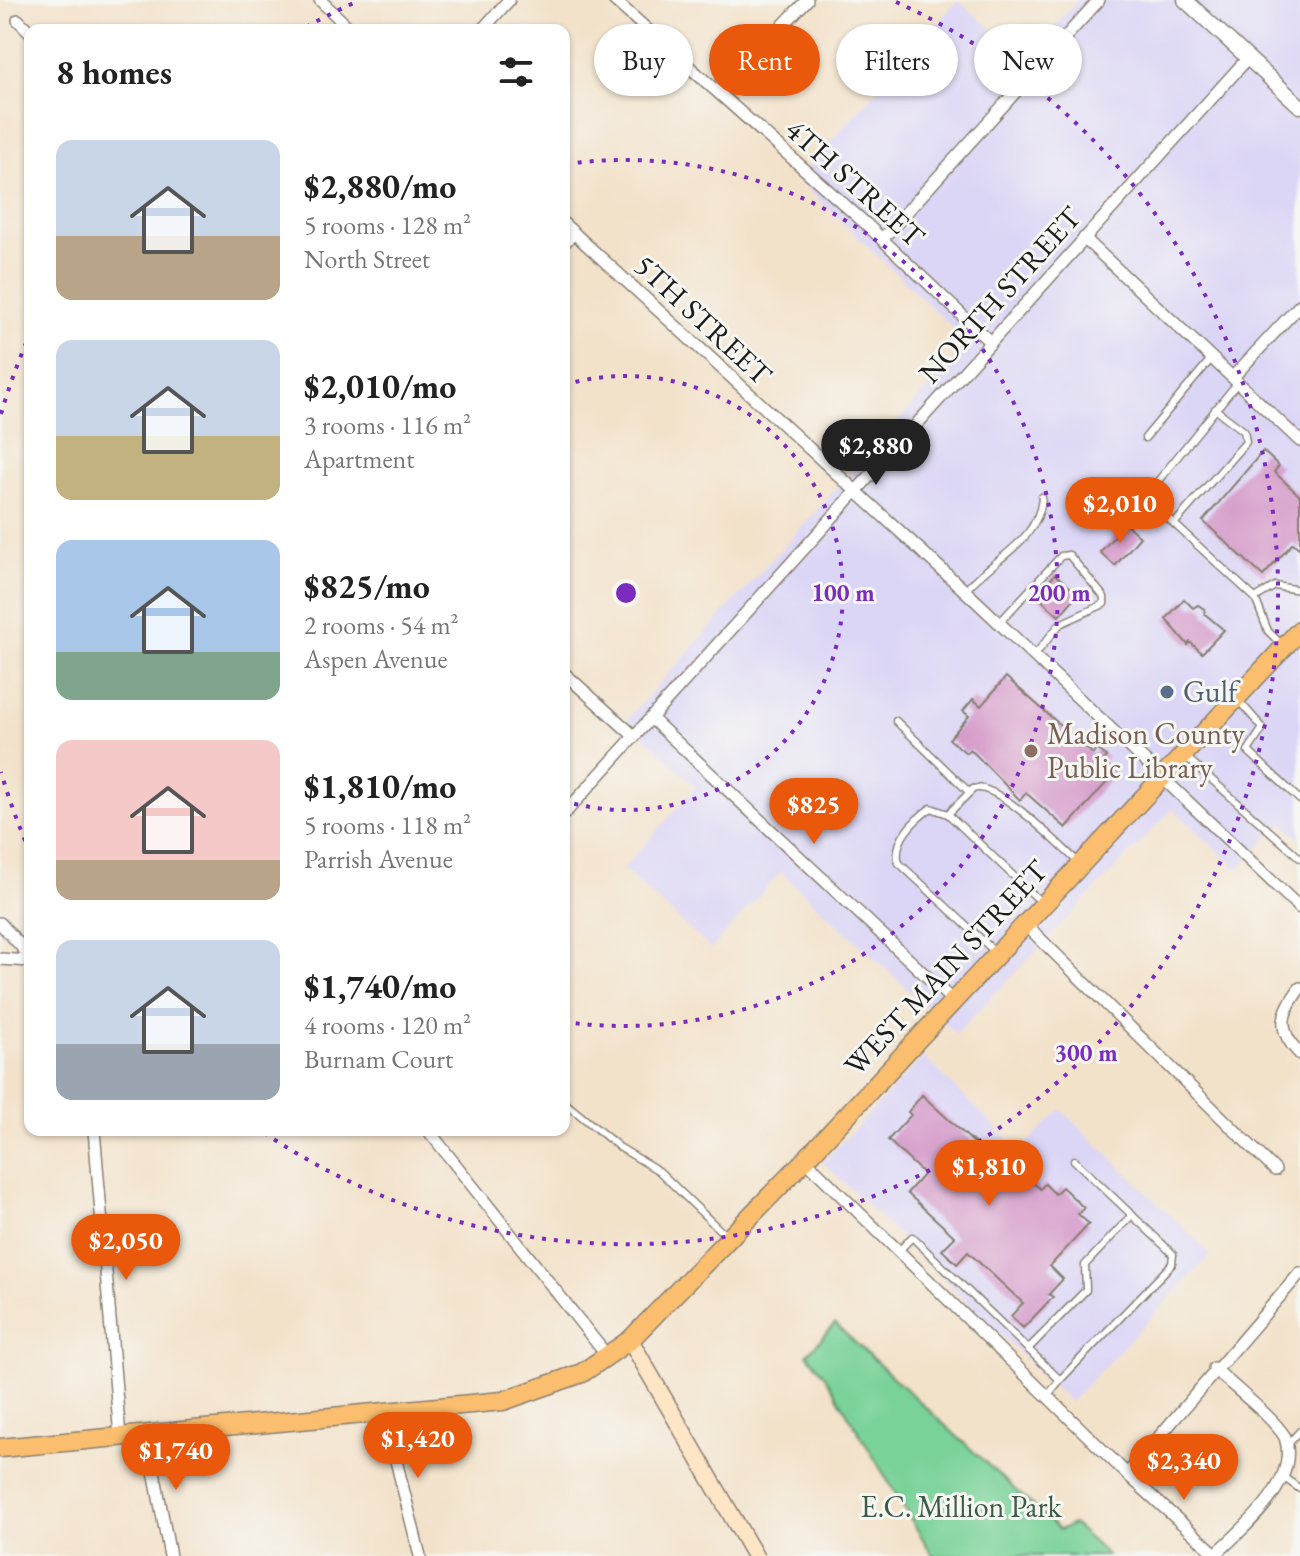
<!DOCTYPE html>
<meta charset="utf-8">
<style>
:root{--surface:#fff;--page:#f2f2f2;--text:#222;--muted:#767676;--accent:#ea580c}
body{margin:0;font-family:"EB Garamond",serif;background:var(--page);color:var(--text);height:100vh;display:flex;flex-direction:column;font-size:30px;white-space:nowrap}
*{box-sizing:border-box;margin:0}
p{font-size:26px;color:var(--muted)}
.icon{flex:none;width:44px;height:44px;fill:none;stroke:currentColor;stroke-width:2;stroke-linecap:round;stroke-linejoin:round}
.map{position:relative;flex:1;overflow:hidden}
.side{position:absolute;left:24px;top:24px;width:546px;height:1112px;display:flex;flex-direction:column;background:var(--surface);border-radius:16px;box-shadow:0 2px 6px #0004}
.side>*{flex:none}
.hud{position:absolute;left:594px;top:24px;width:586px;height:72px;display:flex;gap:16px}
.price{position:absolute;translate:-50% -68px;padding:0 18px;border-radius:28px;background:var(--accent);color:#fff;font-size:26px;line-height:52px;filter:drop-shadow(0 2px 4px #0008)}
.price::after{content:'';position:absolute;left:50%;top:48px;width:24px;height:18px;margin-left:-12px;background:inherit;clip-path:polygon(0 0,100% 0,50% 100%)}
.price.current{background:#222;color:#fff}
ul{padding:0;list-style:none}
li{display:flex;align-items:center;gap:24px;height:200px;padding:0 32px}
li span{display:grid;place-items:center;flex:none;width:224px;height:160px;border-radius:16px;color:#555}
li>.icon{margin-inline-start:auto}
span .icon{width:96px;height:96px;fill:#fffc;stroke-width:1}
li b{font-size:34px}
h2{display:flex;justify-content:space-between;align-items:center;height:96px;padding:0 32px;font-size:34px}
.chip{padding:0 28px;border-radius:36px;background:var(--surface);box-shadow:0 2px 6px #0004;font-size:28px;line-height:72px}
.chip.current{background:var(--accent);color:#fff}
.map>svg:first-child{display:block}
.built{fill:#dcd6f6}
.green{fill:#79d298;stroke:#4a775a;stroke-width:2}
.building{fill:#d394c7}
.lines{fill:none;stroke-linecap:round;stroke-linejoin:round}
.service-casing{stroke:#887f73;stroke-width:9}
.minor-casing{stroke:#887f73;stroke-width:14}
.tertiary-casing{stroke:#887f73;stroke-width:17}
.secondary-casing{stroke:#887f73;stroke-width:19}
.primary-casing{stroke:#887f73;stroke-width:21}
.service{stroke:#fff;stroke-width:6}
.minor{stroke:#fff;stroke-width:11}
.tertiary{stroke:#fff;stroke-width:14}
.secondary{stroke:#fde5c5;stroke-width:16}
.primary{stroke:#fabe6e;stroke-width:18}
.ring{fill:none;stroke:#7b2cbf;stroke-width:4;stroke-dasharray:4 8}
.service-dot{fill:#5c6f8a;stroke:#f6f6f2;stroke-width:3}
.education-dot{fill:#8d6e63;stroke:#f6f6f2;stroke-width:3}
.labels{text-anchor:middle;stroke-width:6;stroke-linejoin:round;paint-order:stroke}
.street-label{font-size:30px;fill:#1c1c1c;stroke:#f6f6f2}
.service-label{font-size:30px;fill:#4e5e75;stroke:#f6f6f2;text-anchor:start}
.education-label{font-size:30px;fill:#785e54;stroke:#f6f6f2;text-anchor:start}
.park-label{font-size:30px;fill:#3d5c47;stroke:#f6f6f2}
.centre{fill:#7b2cbf;stroke:#f6f6f2;stroke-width:4}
.ring-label{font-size:24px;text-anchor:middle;font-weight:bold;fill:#7b2cbf;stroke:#f6f6f2;stroke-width:6;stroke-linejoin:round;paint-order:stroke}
</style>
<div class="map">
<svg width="1300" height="1556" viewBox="0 0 1300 1556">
<rect width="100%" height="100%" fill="#f6f6f2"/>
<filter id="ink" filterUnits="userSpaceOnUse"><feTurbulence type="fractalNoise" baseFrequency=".0125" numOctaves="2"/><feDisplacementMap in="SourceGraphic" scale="16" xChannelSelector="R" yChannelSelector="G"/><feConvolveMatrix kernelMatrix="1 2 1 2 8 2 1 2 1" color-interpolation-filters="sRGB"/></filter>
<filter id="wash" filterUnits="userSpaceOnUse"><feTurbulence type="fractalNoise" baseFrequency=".006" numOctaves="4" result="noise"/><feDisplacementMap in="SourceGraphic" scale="32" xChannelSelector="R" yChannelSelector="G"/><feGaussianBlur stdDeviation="1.8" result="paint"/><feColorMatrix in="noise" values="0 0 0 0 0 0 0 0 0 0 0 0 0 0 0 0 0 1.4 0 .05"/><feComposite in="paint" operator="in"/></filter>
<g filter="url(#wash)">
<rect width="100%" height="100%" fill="#f3e2ca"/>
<!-- built -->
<g class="built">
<polygon points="958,0 1025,57 1078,0 1300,0 1300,839 1282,823 1238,870 1173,809 956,1034 781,872 711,949 623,869 696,787 627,719 969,343 797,179"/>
<polygon points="924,1057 1020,1151 1061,1109 1211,1255 1070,1402 823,1162"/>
</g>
<!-- green -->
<polygon class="green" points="835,1324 1059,1530 1073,1524 1108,1556 933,1556 825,1376 807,1354"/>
<g id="blocks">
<!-- building -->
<g class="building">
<polygon points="1263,451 1279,466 1274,472 1300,496 1300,549 1293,543 1263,576 1203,521"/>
<polygon points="1126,524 1140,537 1115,566 1100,552"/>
<polygon points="1055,574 1078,594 1059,616 1037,596"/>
<polygon points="1184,599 1193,608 1198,605 1205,609 1205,614 1224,630 1202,653 1190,642 1188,645 1166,619"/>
<polygon points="1006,677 1093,754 1097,749 1107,757 1103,762 1115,773 1066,828 1026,793 1020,800 970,749 966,753 949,739 969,716 963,711 973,699 981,706"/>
<polygon points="922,1095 1010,1176 1017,1168 1040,1189 1045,1184 1055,1194 1062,1187 1084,1208 1078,1214 1089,1224 1050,1266 1063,1279 1049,1294 1053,1297 1023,1328 1011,1316 1023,1303 968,1252 957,1264 942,1250 955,1237 907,1193 924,1174 888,1140 911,1115 908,1112"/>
</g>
</g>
</g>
<g filter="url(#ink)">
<use href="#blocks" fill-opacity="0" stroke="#887f73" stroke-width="2"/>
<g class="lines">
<!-- service casing -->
<g class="service-casing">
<g id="service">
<polyline points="1238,382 1145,497 1255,598 1268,631 1282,645"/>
<polyline points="1145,438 1211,359"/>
<polyline points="1174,524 1246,442 1244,431 1215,409"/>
<path d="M965,591C991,559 1039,543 1042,497"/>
<polyline points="1255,598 1275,586 1300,590"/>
<polyline points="999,623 1061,556 1069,555 1104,597 1104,604 1060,624 1034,656"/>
<polyline points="1238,700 1263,728 1248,751 1300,800"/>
<polyline points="896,721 969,792"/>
<polyline points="1186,757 1300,858"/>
<path d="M948,814L973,789C996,780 1060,846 1078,862"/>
<path d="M994,951L899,863C892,841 914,820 931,808L948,814L1041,902"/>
<polyline points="564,1102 619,1147 659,1171 727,1237"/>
<polyline points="899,1251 912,1237 1060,1380 1048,1395"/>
<polyline points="1028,1349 1086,1290 1085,1265 1132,1215"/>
<polyline points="1060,1380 1172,1264 1173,1254 1074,1160"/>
<polyline points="1288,1444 1300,1431"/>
<polyline points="1286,1479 1300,1489"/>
</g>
</g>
<!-- minor casing -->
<g class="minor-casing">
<g id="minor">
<polyline points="320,0 351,30"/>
<polyline points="614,0 865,223 989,341"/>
<polyline points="18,20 30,32"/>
<polyline points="482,30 509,0"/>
<polyline points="720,92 807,0"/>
<polyline points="564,224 977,602 1300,908"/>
<polyline points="1084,238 1300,441"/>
<polyline points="882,239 1099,0"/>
<polyline points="564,243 574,233"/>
<polyline points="1233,377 1300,305"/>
<polyline points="564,673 634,736"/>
<polyline points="651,718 953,1001"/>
<polyline points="564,814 1248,58"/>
<polyline points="0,923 30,956"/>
<polyline points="1025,924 1275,1170"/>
<polyline points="0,959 30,961"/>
<path d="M1300,988C1281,1013 1276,1030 1300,1054"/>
<polyline points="94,1130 120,1437"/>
<polyline points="428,1130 608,1357"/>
<polyline points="805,1160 1127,1474 1218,1556"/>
<path d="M1214,1368C1234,1388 1271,1415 1285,1437C1300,1483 1244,1527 1216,1554"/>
<polyline points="384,1413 420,1556"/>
<polyline points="147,1434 170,1556"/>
<polyline points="1127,1474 1300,1273"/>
</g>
</g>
<!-- tertiary casing -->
<g class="tertiary-casing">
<polyline id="tertiary" points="1185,0 1300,106"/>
</g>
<!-- secondary casing -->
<g class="secondary-casing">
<polyline id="secondary" points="630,1340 755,1556"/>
</g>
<!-- primary casing -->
<g class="primary-casing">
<polyline id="primary" points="0,1448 503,1401 582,1373 630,1340 805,1160 1300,630"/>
</g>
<!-- service -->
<use href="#service" class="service"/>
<!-- minor -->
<use href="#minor" class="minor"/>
<!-- tertiary -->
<use href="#tertiary" class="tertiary"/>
<!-- secondary -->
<use href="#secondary" class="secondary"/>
<!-- primary -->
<use href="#primary" class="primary"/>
</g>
</g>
<!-- distance rings -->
<g class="ring">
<path d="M564 385A217 217 0 1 1 564 801"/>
<path d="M566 164A433 433 0 1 1 566 1022"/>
<path d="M30 852A650 650 0 0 1 1 772M1 414A650 650 0 0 1 30 334M306 27A650 650 0 0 1 356 2M896 2A650 650 0 1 1 263 1132"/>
</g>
<!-- markers -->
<circle class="service-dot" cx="1167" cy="692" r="8"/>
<circle class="education-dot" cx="1031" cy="751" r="8"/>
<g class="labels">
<!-- street labels -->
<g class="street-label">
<text transform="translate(855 183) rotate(42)" y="10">4TH STREET</text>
<text transform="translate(1000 295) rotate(-48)" y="10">NORTH STREET</text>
<text transform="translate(703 320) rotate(43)" y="10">5TH STREET</text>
<text transform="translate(946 968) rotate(-47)" y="10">WEST MAIN STREET</text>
</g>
<!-- service labels -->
<g class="service-label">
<text x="1183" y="702">Gulf</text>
</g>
<!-- education labels -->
<g class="education-label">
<text x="1047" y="744">Madison County<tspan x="1047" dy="34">Public Library</tspan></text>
</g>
<!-- park labels -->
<g class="park-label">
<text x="961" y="1517">E.C. Million Park</text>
</g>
</g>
<circle cx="626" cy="593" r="12" class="centre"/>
<g class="ring-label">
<text x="843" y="601">100 m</text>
<text x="1059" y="601">200 m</text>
<text x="1086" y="1061">300 m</text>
</g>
</svg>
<b class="price current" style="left:876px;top:487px">$2,880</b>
<b class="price" style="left:1120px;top:545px">$2,010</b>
<b class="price" style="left:814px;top:846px">$825</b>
<b class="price" style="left:989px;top:1208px">$1,810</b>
<b class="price" style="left:126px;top:1282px">$2,050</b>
<b class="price" style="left:418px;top:1480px">$1,420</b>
<b class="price" style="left:176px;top:1492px">$1,740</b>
<b class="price" style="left:1184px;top:1502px">$2,340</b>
<div class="hud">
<a class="chip">Buy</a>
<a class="chip current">Rent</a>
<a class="chip">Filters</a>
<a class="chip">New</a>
</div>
<section class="side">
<h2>8 homes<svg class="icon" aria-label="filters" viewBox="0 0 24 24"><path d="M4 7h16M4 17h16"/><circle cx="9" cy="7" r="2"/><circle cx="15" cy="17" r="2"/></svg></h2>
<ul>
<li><span style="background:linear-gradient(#c9d6e8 60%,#b9a48a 0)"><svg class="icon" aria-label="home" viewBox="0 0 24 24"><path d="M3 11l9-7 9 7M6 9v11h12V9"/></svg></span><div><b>$2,880/mo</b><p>5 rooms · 128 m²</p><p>North Street</p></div></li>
<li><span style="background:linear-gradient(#c9d6e8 60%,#c2b280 0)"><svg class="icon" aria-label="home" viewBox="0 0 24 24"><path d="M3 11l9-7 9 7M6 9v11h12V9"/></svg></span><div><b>$2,010/mo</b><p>3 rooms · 116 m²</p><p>Apartment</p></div></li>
<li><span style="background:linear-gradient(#a9c7e8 70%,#7fa58c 0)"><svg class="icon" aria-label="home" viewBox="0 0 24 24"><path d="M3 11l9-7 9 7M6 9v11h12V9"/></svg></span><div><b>$825/mo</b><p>2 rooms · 54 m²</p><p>Aspen Avenue</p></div></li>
<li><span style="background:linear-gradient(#f6c9c9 75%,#b9a48a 0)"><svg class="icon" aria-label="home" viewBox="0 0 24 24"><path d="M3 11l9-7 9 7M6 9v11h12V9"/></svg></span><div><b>$1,810/mo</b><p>5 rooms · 118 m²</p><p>Parrish Avenue</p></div></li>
<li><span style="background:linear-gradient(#c9d6e8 65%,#9aa5b1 0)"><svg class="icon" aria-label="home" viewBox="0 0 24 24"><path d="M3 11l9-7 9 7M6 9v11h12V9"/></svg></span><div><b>$1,740/mo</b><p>4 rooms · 120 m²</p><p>Burnam Court</p></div></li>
</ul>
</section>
</div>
